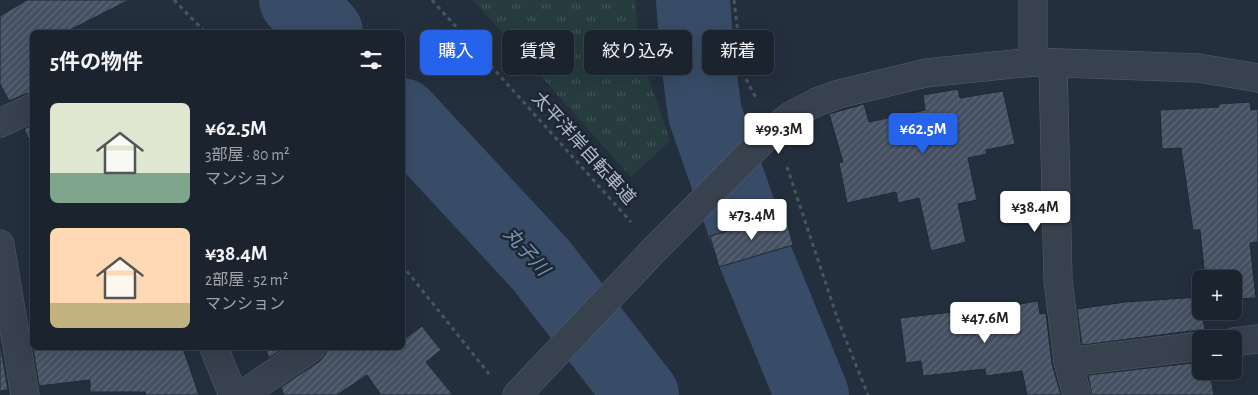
<!DOCTYPE html>
<html lang="ja">
<meta charset="utf-8">
<style>
:root{--surface:#1b232e;--page:#282f3a;--text:#f1f3f6;--muted:#a0a4aa;--line:#39404a;--accent:#2563eb}
body{margin:0;font-family:"Alegreya Sans","Noto Sans JP",sans-serif;background:var(--page);color:var(--text);height:100vh;display:flex;flex-direction:column;font-size:19px;white-space:nowrap}
*{box-sizing:border-box;margin:0}
p{font-size:16px;color:var(--muted)}
.icon{flex:none;width:28px;height:28px;fill:none;stroke:currentColor;stroke-width:2;stroke-linecap:round;stroke-linejoin:round}
.map{position:relative;flex:1;overflow:hidden}
.sheet{position:absolute;left:30px;top:30px;width:375px;height:320px;display:flex;flex-direction:column;background:var(--surface);border-radius:8px;box-shadow:0 5px 20px #0002,0 0 0 1px var(--line)}
.sheet>*{flex:none}
.top-card{position:absolute;left:420px;top:30px;width:475px;height:45px;display:flex;gap:10px}
.controls{position:absolute;left:1192px;top:270px;display:grid;gap:10px}
.controls a{display:grid;place-items:center;width:50px;height:50px;border-radius:8px;background:var(--surface);box-shadow:0 5px 20px #0002,0 0 0 1px var(--line);font-size:25px}
.price{position:absolute;translate:-50% -42px;padding:0 11px;border-radius:5px;background:#fff;color:#222;font-size:16px;line-height:32px;filter:drop-shadow(0 1px 2px #0008)}
.price::after{content:'';position:absolute;left:50%;top:30px;width:15px;height:11px;margin-left:-8px;background:inherit;clip-path:polygon(0 0,100% 0,50% 100%)}
.price.active{background:var(--accent);color:#fff}
ul{padding:0;list-style:none}
li{display:flex;align-items:center;gap:15px;height:125px;padding:0 20px}
li span{display:grid;place-items:center;flex:none;width:140px;height:100px;border-radius:8px;color:#555}
li>.icon{margin-inline-start:auto}
span .icon{width:60px;height:60px;fill:#fffc;stroke-width:1}
li b{font-size:21px}
h2{display:flex;justify-content:space-between;align-items:center;height:60px;padding:0 20px;font-size:21px}
.tag{padding:0 18px;border-radius:8px;background:var(--surface);box-shadow:0 5px 20px #0002,0 0 0 1px var(--line);font-size:18px;line-height:45px}
.tag.active{background:var(--accent);color:#fff}
.map>svg:first-child{display:block}
.park{fill:url(#park-tufts)}
.lines{fill:none;stroke-linecap:round;stroke-linejoin:round}
.river{stroke:#394c67;stroke-width:74}
.building{fill:url(#building-hatch);stroke:#1f2835}
.minor-casing{stroke:#565f6c;stroke-width:29}
.path{stroke:#44595c;stroke-width:3;stroke-dasharray:4 4;stroke-linecap:butt}
.minor{stroke:#38414e;stroke-width:28}
.labels{text-anchor:middle;stroke-width:5;stroke-linejoin:round;paint-order:stroke}
.street-label{font-size:18px;fill:#b4bcc9;stroke:#1d2633}
.water-label{font-size:19px;font-style:italic;fill:#7c92b1;stroke:#1d2633}
</style>
<div class="map">
<svg width="1258" height="395" viewBox="0 0 1258 395">
<defs>
<pattern id="park-tufts" width="24" height="20" patternUnits="userSpaceOnUse" patternTransform="scale(1.25)"><rect width="24" height="20" fill="#263c3f"/><path d="M3 7l-1-3M5 7V3M7 7l1-3M15 17l-1-3M17 17v-4M19 17l1-3" fill="none" stroke="#435659"/></pattern>
<pattern id="building-hatch" width="6" height="6" patternUnits="userSpaceOnUse" patternTransform="scale(1.25)"><rect width="6" height="6" fill="#455162"/><path d="M-1 1l2-2M0 6l6-6M5 7l2-2" fill="none" stroke="#5d6877"/></pattern>
</defs>
<rect width="100%" height="100%" fill="#242f3e"/>
<!-- park -->
<polygon class="park" points="473,0 635,0 640,52 670,141 631,177"/>
<g class="lines">
<!-- river -->
<g class="river">
<polyline points="296,0 326,32"/>
<polyline points="693,0 697,54 705,114 753,251 812,395"/>
<polyline points="402,115 541,265 642,395"/>
</g>
</g>
<!-- building -->
<g class="building">
<polygon points="27,0 129,0 66,32 32,32 32,93 25,94 9,101 0,84 0,16"/>
<polygon points="958,89 960,98 1003,91 1015,144 986,150 987,154 968,158 977,200 958,204 966,242 931,251 919,198 898,203 896,192 847,203 839,163 843,162 829,114 864,104 869,122 925,110 923,95"/>
<polygon points="1250,102 1251,110 1258,109 1258,242 1250,243 1256,298 1234,299 1234,279 1205,279 1200,230 1193,230 1181,148 1162,149 1160,110 1219,107 1219,104"/>
<polygon points="32,125 32,146 24,129"/>
<polygon points="785,215 793,245 719,267 710,236"/>
<polygon points="1200,297 1205,331 1199,330 1082,345 1077,309 1125,302"/>
<polygon points="1038,301 1040,314 1046,313 1052,364 1061,395 1027,395 1022,371 986,376 985,369 923,376 921,361 906,363 900,318 961,311 961,314"/>
<polygon points="422,326 441,350 426,362 453,395 381,395 367,375 337,395 284,395 281,387 320,361 325,355 327,348 402,348 402,341"/>
<polygon points="0,348 1,348 8,390 0,391"/>
<polygon points="33,348 183,348 199,395 146,395 145,392 90,392 90,380 39,386"/>
<polygon points="265,348 284,348 269,358"/>
<polygon points="1201,362 1201,371 1210,371 1214,395 1092,395 1088,375"/>
</g>
<g class="lines">
<!-- minor casing -->
<g class="minor-casing">
<g id="minor">
<polyline points="1033,0 1033,62"/>
<polyline points="1053,63 1058,280 1068,362 1077,395"/>
<polyline points="0,123 32,108"/>
<polyline points="0,244 25,395"/>
<polyline points="1234,342 1258,339"/>
<polyline points="214,348 233,395"/>
<polyline points="1068,362 1201,346"/>
<polyline points="242,395 311,348"/>
<polyline points="517,395 655,249 774,129 792,115 817,102 839,94 926,73 1033,62 1198,68 1258,78"/>
</g>
</g>
<!-- path -->
<g class="path">
<polyline points="174,0 205,32"/>
<polyline points="432,0 631,222"/>
<polyline points="734,0 739,42 746,79 756,98"/>
<polyline points="787,167 838,320 868,395"/>
<polyline points="402,265 489,374"/>
</g>
<!-- minor -->
<use href="#minor" class="minor"/>
</g>
<g class="labels">
<!-- street labels -->
<g class="street-label">
<text transform="translate(584 148) rotate(48)" y="6">太平洋岸自転車道</text>
</g>
<!-- water labels -->
<g class="water-label">
<text transform="translate(527 251) rotate(48)" y="7">丸子川</text>
</g>
</g>
</svg>
<div class="controls">
<a>+</a>
<a>−</a>
</div>
<b class="price" style="left:779px;top:155px">¥99.3M</b>
<b class="price active" style="left:923px;top:155px">¥62.5M</b>
<b class="price" style="left:1035px;top:233px">¥38.4M</b>
<b class="price" style="left:752px;top:241px">¥73.4M</b>
<b class="price" style="left:985px;top:344px">¥47.6M</b>
<div class="top-card">
<a class="tag active">購入</a>
<a class="tag">賃貸</a>
<a class="tag">絞り込み</a>
<a class="tag">新着</a>
</div>
<section class="sheet">
<h2>5件の物件<svg class="icon" aria-label="filters" viewBox="0 0 24 24"><path d="M4 7h16M4 17h16"/><circle cx="9" cy="7" r="2"/><circle cx="15" cy="17" r="2"/></svg></h2>
<ul>
<li><span style="background:linear-gradient(#dfe7d0 70%,#7fa58c 0)"><svg class="icon" aria-label="home" viewBox="0 0 24 24"><path d="M3 11l9-7 9 7M6 9v11h12V9"/></svg></span><div><b>¥62.5M</b><p>3部屋 · 80 m²</p><p>マンション</p></div></li>
<li><span style="background:linear-gradient(#ffd9b3 75%,#c2b280 0)"><svg class="icon" aria-label="home" viewBox="0 0 24 24"><path d="M3 11l9-7 9 7M6 9v11h12V9"/></svg></span><div><b>¥38.4M</b><p>2部屋 · 52 m²</p><p>マンション</p></div></li>
</ul>
</section>
</div>
